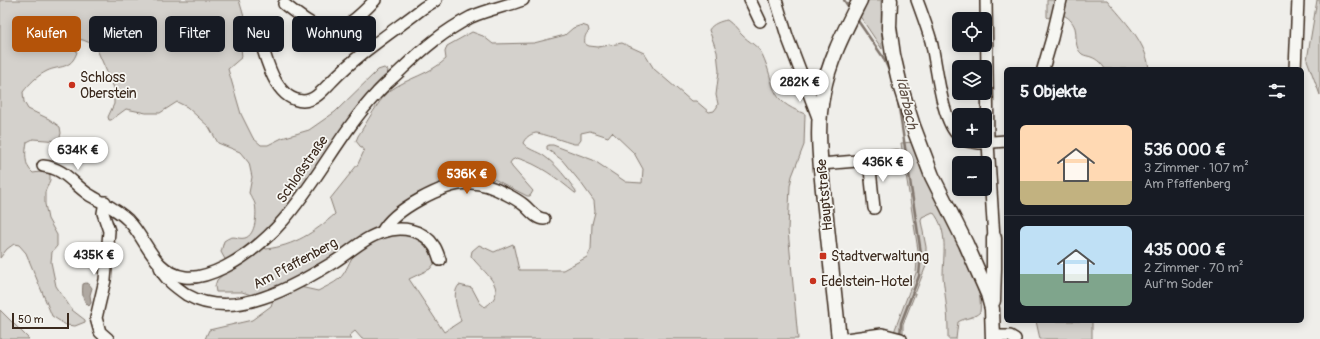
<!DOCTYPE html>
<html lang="de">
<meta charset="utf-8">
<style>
:root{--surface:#171b24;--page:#20242c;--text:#f1f3f6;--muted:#9ea1a6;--line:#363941;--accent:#b45309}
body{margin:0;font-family:Pangolin,sans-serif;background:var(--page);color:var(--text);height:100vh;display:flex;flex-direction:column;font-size:15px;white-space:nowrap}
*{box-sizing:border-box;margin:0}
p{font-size:13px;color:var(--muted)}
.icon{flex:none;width:22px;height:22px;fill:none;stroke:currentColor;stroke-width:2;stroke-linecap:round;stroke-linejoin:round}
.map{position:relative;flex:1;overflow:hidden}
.sheet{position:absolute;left:1004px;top:67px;width:300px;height:256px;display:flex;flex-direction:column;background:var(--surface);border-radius:6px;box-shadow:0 2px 10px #0003}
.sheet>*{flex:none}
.top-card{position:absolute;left:12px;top:16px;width:380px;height:36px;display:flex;gap:8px}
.tools{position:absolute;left:952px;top:12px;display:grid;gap:8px}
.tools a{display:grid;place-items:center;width:40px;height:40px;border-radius:6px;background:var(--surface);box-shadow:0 2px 10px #0003;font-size:20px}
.scale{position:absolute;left:12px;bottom:10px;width:57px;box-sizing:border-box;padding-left:4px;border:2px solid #3b2a1e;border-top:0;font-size:11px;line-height:14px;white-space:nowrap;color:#3b2a1e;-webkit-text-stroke:3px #f6f6f2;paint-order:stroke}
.price{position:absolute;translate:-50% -34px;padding:0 9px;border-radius:14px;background:#fff;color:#222;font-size:13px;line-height:26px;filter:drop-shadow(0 1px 2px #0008)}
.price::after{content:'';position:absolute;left:50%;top:24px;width:12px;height:9px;margin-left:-6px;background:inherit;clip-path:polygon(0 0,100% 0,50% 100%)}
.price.current{background:var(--accent);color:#fff}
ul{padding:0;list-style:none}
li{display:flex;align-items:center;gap:12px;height:100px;padding:0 16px}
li+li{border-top:1px solid var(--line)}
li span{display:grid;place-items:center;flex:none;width:112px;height:80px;border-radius:6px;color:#555}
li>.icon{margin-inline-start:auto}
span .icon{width:48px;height:48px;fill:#fffc;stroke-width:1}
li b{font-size:17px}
h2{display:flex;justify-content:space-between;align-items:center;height:48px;padding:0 16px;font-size:17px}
.tag{padding:0 14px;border-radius:6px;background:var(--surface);box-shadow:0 2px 10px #0003;font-size:14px;line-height:36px}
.tag.current{background:var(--accent);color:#fff}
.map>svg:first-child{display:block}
.green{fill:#d4d1cc;stroke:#887e75}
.water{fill:#afa8a1;stroke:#81766d}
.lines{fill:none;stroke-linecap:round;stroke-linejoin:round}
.stream{stroke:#81766d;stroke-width:2.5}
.minor-casing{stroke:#3b2a1e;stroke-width:14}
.major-casing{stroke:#3b2a1e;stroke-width:17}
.minor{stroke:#f6f6f2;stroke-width:11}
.major{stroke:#f6f6f2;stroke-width:14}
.poi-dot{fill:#c8321e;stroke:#f6f6f2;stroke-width:1.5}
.labels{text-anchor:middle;stroke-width:3.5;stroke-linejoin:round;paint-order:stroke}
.poi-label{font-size:14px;fill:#3b2a1e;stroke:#f6f6f2;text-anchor:start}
.street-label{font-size:14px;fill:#3b2a1e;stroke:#f6f6f2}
.water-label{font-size:15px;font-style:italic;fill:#64564c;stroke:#f6f6f2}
</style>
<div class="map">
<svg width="1320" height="339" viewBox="0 0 1320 339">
<rect width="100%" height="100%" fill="#efeeea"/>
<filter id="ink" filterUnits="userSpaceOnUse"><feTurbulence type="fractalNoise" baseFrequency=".025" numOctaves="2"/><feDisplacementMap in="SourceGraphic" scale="8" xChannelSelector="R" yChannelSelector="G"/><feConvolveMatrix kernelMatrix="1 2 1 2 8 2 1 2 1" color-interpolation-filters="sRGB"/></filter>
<g filter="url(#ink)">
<!-- green -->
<g class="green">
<path d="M0,0H239L247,27L240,37L242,57L228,69L241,114L253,138L261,145H268L282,138L309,130L335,112L378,70L384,68L388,70L387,75L374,87L358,105L314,172L282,216L264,236L226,261L221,252L224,241C235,233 236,240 245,238C256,235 257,213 255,204C254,200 251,197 249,193L252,177L249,163L240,152L218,143L209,127L187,107L177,102L160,113H146L126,109L111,120H109L108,117L114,104V88L95,45L83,40L77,39L73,41V47L77,52C71,70 60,65 47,71C37,76 30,83 23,92L24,102L28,109L49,119L60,127L61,133L59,141L33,139L27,142C25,152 24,166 33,173L40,172L50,174V180L45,192V204L48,219L57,235V246L52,252L51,262L56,286L72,310L85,320V322L75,326L66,325L52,316L26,253L19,245L14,244L7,249L0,258Z"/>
<polygon points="849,0 881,0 882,49"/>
<path d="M1047,0H1107C1124,21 1146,41 1149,69H1105C1102,64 1097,59 1091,57C1089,56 1085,56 1082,54C1074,48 1077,36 1075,28C1070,15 1059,11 1048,18L1047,17Z"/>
<polygon points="1317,0 1320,0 1320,95 1307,60"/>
<path d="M727,20C733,24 737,30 742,35C749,42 758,46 762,54C777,86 766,99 805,114L804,145L792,176L790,186L788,230L798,339H362L355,331L349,336L351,339H205L209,330L252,320L271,306L273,300L300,287L318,291C325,287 333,284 339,279C347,272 349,260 356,252C373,235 401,230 422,240V241L433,255L434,264L430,269L409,279L444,332L461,321C458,310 451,294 459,285L472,288L480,303L485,307C512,289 482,272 471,256L472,251L479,245L494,252L513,244L519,270H563L587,257L591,249L592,224L595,212L594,201L581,183L562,160L547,149V146L549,145H553L593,160L626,182L642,183L643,169L634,153L612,132L608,137L590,131L581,133V140L578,144H574C566,142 542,133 536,133C530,134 525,138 523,143C528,150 537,151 544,156C557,165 567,179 576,191V193H575C558,179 539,164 517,158L512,160L510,163L512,167L533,191L530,196H527L496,180L486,178H471L396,210L381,223L379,228L345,251L267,292L254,296L242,292H216L215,286L217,280L226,272L236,268L264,247L266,249C294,246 315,232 335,214L330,199L358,164L364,151L356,141L358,136C366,124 380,97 391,90C408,78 430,74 446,59L445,52L447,46L472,32L483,36L493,44L534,43L565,35L573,28L582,25L588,27L589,31C585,34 584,39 585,44L589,46L598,47L622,43L644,53L654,69L691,101H696L709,112L714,111L717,107L718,104L716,95L719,71L717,52L709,30C712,24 721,21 727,20Z"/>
<path d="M914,142L962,246L960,250C969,269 983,291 980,312C973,319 966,317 958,322L956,339H948C948,330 948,320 947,311C946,300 944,288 943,277C943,255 949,231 933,212L922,217L921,221L926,247V266L903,324V334L894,332L916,273L918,250L901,143Z"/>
<polygon points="0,310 29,339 0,339"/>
<polygon points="1036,321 1092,321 1092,339 1040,339"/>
</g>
<!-- water -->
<path class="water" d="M86,283L89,284L92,288L90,295L91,303L89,306C82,301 82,292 83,284Z"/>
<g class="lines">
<!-- stream -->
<g class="stream">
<polyline points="844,0 850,9"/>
<polyline points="856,18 883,57 891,75"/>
<polyline points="898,101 921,253 919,276 901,323 900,337"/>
</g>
<!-- minor casing -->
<g class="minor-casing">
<g id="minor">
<polyline points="750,0 760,21"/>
<polyline points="776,0 787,36 819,120"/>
<path d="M917,0C922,14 927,27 931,41C937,65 941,121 959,136"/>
<polyline points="986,0 988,143 994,238"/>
<path d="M284,4C326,37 336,41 375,0"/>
<path d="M262,46C268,65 277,100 303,101C315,101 324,89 332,81C359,53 392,32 423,8L436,0"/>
<polyline points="1043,69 1052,38 1061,0"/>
<polyline points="1295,69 1298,0"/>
<path d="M802,77C813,84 821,79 829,70"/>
<polyline points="967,141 980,143 1006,141"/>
<polyline points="869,160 874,208"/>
<polyline points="821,164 869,160 897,156"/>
<path d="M43,166C64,168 72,183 88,194C102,203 116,208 128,220C148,241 153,272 185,277C199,279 213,273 225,267C299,229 323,151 377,93C385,84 394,77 402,69C424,48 444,31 471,17C487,10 506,6 523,0"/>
<polyline points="105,202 103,213 109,231 105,280 96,318 100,332 108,339"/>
<path d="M382,232C394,209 443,184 468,183C481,182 495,188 506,194C512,197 519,201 524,205C530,210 536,219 544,219"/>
<path d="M160,267C164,279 177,288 187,295C234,322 294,286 334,262C350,252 365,237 383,232C401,226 423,229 434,246C437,250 438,255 440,260"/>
<polyline points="993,336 1010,336 1015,339"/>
<polyline points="846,339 882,334 901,339"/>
</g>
</g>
<!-- major casing -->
<g class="major-casing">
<g id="major">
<polyline points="890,0 889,27 893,55 900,85 913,126 932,176 966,244 988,294 992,309 993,339"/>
<polyline points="993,301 994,268 994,238"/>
<path d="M839,339C834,289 828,240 823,190C820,158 816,125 823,93C829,60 845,30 860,0"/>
</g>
</g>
<!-- minor -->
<use href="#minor" class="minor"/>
<!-- major -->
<use href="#major" class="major"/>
</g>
</g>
<!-- markers -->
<g class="poi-dot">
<circle cx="72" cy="85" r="4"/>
<rect x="819" y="252" width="8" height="8" rx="2"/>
<circle cx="813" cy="281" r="4"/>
</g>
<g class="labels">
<!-- poi labels -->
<g class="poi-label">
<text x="80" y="82">Schloss<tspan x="80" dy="16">Oberstein</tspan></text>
<text x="831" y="261">Stadtverwaltung</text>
<text x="821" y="286">Edelstein-Hotel</text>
</g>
<!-- street labels -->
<g class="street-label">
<text transform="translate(302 169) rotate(-55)" y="5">Schloßstraße</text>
<text transform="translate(824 195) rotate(-95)" y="5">Hauptstraße</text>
<text transform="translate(295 263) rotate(-28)" y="5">Am Pfaffenberg</text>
</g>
<!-- water labels -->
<g class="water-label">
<text transform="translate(907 103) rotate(77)" y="5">Idarbach</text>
</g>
</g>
</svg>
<div class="tools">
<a><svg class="icon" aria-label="locate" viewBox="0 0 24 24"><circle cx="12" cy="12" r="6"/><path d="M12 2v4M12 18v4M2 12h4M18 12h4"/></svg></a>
<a><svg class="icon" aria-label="layers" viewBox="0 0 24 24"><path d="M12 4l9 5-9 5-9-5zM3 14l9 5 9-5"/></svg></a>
<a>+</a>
<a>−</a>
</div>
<div class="scale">50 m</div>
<b class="price" style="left:800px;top:103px">282K €</b>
<b class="price" style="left:78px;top:171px">634K €</b>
<b class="price" style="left:883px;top:183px">436K €</b>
<b class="price current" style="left:467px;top:195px">536K €</b>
<b class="price" style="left:94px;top:276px">435K €</b>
<div class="top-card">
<a class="tag current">Kaufen</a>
<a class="tag">Mieten</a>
<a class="tag">Filter</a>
<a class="tag">Neu</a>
<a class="tag">Wohnung</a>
</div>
<section class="sheet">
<h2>5 Objekte<svg class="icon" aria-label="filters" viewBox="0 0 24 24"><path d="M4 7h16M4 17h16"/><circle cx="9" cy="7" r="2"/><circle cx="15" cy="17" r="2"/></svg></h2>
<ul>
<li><span style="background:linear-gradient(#ffd9b3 70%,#c2b280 0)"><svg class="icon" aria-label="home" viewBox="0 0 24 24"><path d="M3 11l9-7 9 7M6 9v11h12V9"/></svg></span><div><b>536 000 €</b><p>3 Zimmer · 107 m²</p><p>Am Pfaffenberg</p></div></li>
<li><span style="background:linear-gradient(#bfe0f5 60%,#7fa58c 0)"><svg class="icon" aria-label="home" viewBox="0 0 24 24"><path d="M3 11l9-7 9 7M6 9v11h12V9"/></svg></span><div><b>435 000 €</b><p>2 Zimmer · 70 m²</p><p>Auf'm Soder</p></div></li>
</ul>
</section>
</div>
